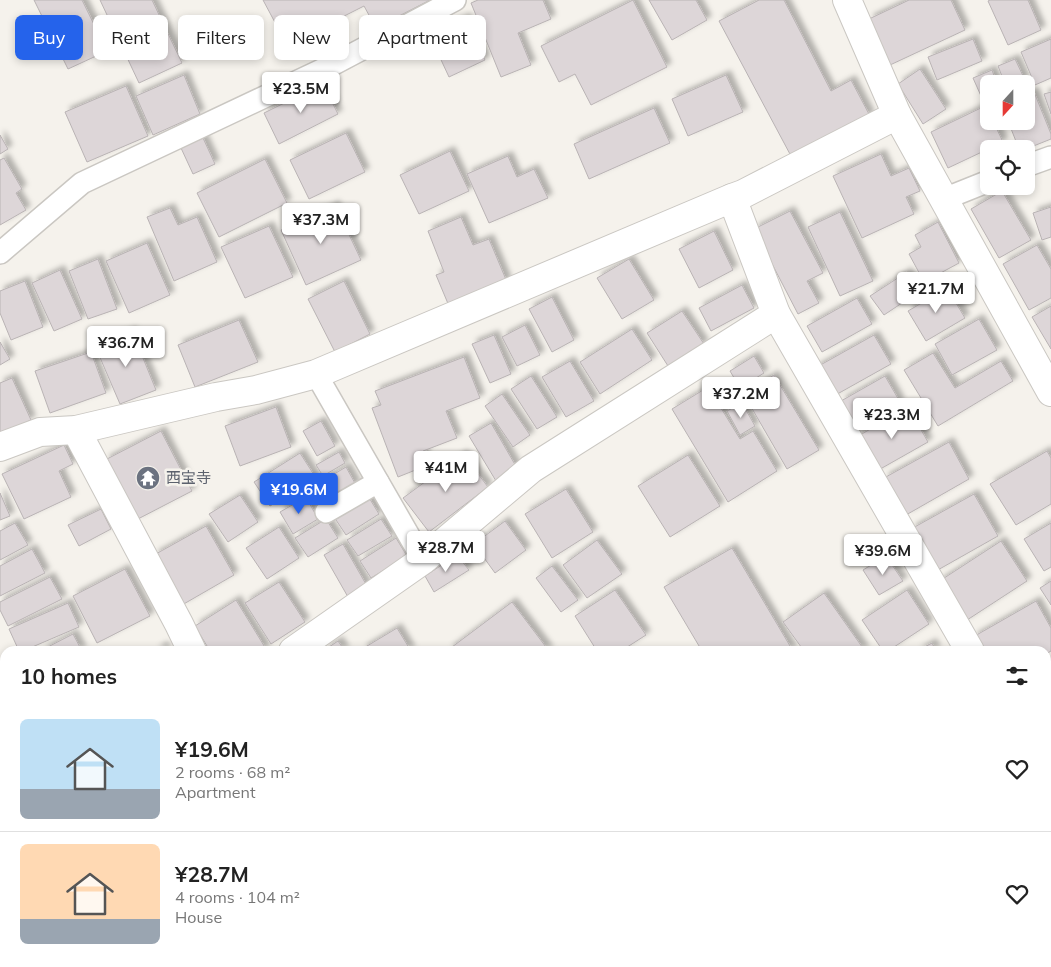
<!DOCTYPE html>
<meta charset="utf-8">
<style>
:root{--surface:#fff;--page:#f2f2f2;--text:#222;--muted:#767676;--line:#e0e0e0;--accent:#2563eb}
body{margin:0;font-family:Mulish,"Noto Sans JP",sans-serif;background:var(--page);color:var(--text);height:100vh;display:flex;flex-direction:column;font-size:19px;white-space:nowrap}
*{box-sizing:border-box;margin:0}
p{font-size:16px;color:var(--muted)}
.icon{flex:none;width:28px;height:28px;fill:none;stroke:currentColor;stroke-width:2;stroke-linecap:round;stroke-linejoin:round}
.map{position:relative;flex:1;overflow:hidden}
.details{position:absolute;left:0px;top:646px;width:1051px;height:321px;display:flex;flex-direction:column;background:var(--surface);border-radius:15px 15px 0 0;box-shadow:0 2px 8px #0003}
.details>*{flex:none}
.banner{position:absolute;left:15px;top:15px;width:500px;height:45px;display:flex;gap:10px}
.needle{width:32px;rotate:201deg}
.buttons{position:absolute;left:980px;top:75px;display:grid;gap:10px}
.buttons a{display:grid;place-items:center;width:55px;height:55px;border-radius:8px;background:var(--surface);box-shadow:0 2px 8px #0003;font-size:25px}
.price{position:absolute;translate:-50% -42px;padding:0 11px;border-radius:5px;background:#fff;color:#222;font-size:16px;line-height:32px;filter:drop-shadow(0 1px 2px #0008)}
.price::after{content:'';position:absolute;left:50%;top:30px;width:15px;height:11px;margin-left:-8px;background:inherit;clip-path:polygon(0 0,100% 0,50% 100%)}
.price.selected{background:var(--accent);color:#fff}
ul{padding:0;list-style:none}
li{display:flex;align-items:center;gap:15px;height:125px;padding:0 20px}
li+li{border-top:1px solid var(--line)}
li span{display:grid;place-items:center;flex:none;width:140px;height:100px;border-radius:8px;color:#555}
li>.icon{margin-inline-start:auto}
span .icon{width:60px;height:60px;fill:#fffc;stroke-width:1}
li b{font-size:21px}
h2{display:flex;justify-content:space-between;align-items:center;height:60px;padding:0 20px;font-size:21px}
.chip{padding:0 18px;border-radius:8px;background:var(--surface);box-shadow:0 2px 8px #0003;font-size:18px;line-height:45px}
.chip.selected{background:var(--accent);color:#fff}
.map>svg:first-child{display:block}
.building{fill:#ddd6d8;stroke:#b9b3b4;filter:url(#shadow)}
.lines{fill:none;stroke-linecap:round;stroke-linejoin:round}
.service-casing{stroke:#cac7c2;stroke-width:24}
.minor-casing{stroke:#cac7c2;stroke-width:30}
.service{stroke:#fff;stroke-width:21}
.minor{stroke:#fff;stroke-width:28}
.labels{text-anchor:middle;stroke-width:5;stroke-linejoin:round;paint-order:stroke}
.worship-label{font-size:15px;fill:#5b616d;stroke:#f5f2ec;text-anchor:start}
</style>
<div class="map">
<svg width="1051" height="967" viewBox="0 0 1051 967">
<defs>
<filter id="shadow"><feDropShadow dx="4.5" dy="-4.5" stdDeviation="2.5" flood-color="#0004"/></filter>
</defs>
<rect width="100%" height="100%" fill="#f5f2ec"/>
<!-- building -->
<g class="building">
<polygon points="34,0 82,0 107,51 68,69"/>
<polygon points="100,0 152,0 182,63 139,83"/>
<polygon points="263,0 430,0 376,28 364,6 287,45"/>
<polygon points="478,0 543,0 551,19 518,33 531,65 501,77 471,3"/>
<polygon points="633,0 667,67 591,105 575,74 559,82 541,46"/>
<polygon points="649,0 696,0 707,20 672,40"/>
<polygon points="759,0 784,0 831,91 851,80 870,116 791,156 719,21"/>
<polygon points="909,0 951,0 965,30 890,65 869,19"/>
<polygon points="990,0 1028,0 1041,30 1008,45 988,1"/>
<polygon points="466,18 485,60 449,77 429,34"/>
<polygon points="973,39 982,61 937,80 928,57"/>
<polygon points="1051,39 1051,78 1035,85 1021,52"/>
<polygon points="1015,59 1025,80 1016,84 1005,84 998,66"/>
<polygon points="920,69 946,109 923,124 898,84"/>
<polygon points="992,70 997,84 989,84 989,93 981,96 973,78"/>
<polygon points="184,75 200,114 153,135 136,96"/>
<polygon points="726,75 743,112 688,136 672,99"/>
<polygon points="323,84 338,114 279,144 264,113"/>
<polygon points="126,86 148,136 87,162 65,112"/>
<polygon points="1034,92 1051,134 1051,139 1026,149 1019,149 1008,121 1026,121 1026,95"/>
<polygon points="1051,92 1051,114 1044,94"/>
<polygon points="985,106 989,113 989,121 993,121 1003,142 948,168 931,132"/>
<polygon points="654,108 670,143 589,179 574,144"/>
<polygon points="346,133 365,172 309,199 290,160"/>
<polygon points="0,135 8,149 0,154"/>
<polygon points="203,138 215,164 193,174 181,148"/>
<polygon points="450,151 469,191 419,214 400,175"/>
<polygon points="881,154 891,176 909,168 920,191 906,197 914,214 862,238 833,176"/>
<polygon points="508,156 517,177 534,169 548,198 489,223 467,174"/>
<polygon points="4,158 22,189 16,193 26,210 0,225 0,160"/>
<polygon points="265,159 287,203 219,237 197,193"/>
<polygon points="1002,191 1031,240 999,258 971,209"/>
<polygon points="335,205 361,260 306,285 281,230"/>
<polygon points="1051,207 1051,237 1042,240 1033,213"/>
<polygon points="170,208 178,225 197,217 217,262 174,281 147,217"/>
<polygon points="790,211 823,273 807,281 819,303 798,314 754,229"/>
<polygon points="840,212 873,281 840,296 808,227"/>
<polygon points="461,217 473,245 489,239 507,282 449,306 436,275 444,272 428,231"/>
<polygon points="938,222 959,263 924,282 909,254 921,247 915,235"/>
<polygon points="269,226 293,277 245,298 221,247"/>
<polygon points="714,231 733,270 699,288 679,249"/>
<polygon points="147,243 170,295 129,313 106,261"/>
<polygon points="1037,245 1051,269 1051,298 1029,310 1003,264"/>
<polygon points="98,259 117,309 88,319 69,271"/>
<polygon points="629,259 654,300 622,319 597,278"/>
<polygon points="60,270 82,319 54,331 32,283"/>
<polygon points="907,272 920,291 884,315 870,296"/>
<polygon points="25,281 43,327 11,340 0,313 0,291"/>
<polygon points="344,281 370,334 335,352 308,299"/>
<polygon points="742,285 754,308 711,331 699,308"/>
<polygon points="947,288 965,318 926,341 908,311"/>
<polygon points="552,297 574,340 552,352 529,309"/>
<polygon points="857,298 872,324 822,352 807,326"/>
<polygon points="1051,306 1051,349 1032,317"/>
<polygon points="682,311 704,344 668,366 647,333"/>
<polygon points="979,319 997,350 952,375 935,344"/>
<polygon points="239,320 258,362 195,387 178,345"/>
<polygon points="525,325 540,355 517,366 502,337"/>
<polygon points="632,329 652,360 600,394 580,362"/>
<polygon points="132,331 156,390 120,404 95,346"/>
<polygon points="494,335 511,374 490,383 472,344"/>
<polygon points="874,335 891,364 832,397 815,368"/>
<polygon points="0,342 10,359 0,365"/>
<polygon points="91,352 106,393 50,413 35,371"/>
<polygon points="933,353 955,388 1001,361 1013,381 938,426 904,370"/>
<polygon points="754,356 764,373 740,388 730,371"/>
<polygon points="464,357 480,398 446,411 457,438 423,451 428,465 398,477 372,408 381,405 375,391"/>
<polygon points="570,361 594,401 566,417 542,377"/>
<polygon points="774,375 819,450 787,469 743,393"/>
<polygon points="531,376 557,417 537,429 511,389"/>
<polygon points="885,376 900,402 856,428 841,401"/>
<polygon points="12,378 31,420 0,434 0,383"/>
<polygon points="708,387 740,439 753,431 777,471 728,502 672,409"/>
<polygon points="502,394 530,435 513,447 485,406"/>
<polygon points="742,403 755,426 740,435 727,411"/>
<polygon points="276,407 291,447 240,466 225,426"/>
<polygon points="908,407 928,442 875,472 855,438"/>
<polygon points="321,421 335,446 317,456 303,431"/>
<polygon points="491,423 517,468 496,481 469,436"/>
<polygon points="161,431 192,491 136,520 105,460"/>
<polygon points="949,442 969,479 906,515 884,478"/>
<polygon points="64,445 73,464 59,471 71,497 24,519 2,474"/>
<polygon points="1047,451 1051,458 1051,504 1016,525 990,484"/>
<polygon points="339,452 345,463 323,476 316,465"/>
<polygon points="300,453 316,478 270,506 254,482"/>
<polygon points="463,454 488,487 429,532 403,498"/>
<polygon points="688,455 720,506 670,537 638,486"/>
<polygon points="346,467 356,485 318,507 307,490"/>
<polygon points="566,489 593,532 552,558 525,514"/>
<polygon points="0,493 10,516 0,520"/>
<polygon points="974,494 998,536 936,571 911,529"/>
<polygon points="240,495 258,522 228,542 209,514"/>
<polygon points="368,496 379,514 346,535 334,517"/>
<polygon points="306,497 318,519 293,534 280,512"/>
<polygon points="101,509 111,529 79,546 68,525"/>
<polygon points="326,519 338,538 308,557 295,538"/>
<polygon points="381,519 392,536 358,556 347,540"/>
<polygon points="505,521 526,550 495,573 474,544"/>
<polygon points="15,523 28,545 0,560 0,531"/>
<polygon points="1051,523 1051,567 1044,571 1024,539"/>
<polygon points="206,526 234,575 182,605 154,555"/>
<polygon points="279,527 299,558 267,579 246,548"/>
<polygon points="396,538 407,556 371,578 360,561"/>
<polygon points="597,540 622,574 587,598 563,565"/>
<polygon points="1001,541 1027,581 964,622 938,582"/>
<polygon points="343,544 367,586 348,597 324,555"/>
<polygon points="732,548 793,651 702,651 664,587"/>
<polygon points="32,549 45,573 0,596 0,566"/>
<polygon points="457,555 469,570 434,592 425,576"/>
<polygon points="886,556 903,581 879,595 863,570"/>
<polygon points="552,566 578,600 561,612 536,578"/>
<polygon points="125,569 150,616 97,643 73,596"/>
<polygon points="50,577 62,599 8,626 0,610 0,602"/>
<polygon points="1051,581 1051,605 1040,588"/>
<polygon points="279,582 305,622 271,644 245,603"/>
<polygon points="615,590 646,635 621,651 597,651 575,616"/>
<polygon points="907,590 929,624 888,651 883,651 862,620"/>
<polygon points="824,593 865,651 804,651 783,622"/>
<polygon points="236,600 266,649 262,651 210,651 195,626"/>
<polygon points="1036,601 1051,628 1051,651 1046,654 1046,651 981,651 973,637"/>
<polygon points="512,602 549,651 449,651 448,650"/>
<polygon points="68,603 79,627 23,651 19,651 9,629"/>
<polygon points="397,628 411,651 363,651 362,649"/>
<polygon points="73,634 82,651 40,651"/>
<polygon points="338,641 345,651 323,651"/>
<polygon points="932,643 936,651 917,651"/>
<polygon points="163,646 167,651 155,651"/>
<polygon points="1051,660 1051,713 1046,716 1046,663"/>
<polygon points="0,726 5,733 5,744 0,748"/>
<polygon points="1051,749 1051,787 1046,790 1046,752"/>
<polygon points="5,783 5,812 0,815 0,787"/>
<polygon points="1046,816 1051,823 1051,867 1046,870"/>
<polygon points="5,826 5,873 0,867 0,829"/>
<polygon points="1047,885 1051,891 1051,939 1046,942 1046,886"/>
<polygon points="70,962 81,962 73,967"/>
<polygon points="403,962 723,962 725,967 405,967"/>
<polygon points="907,962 981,962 984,967 900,967"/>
</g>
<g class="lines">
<!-- service casing -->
<g class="service-casing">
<g id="service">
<polyline points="1026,166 1051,157"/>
<polyline points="944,199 989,181"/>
<polyline points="0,253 82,183 334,64 455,0"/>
<polyline points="316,374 423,560"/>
<polyline points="326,512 378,482"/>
<polyline points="0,687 5,697"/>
<polyline points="0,771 5,767"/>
</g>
</g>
<!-- minor casing -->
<g class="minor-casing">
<g id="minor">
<polyline points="847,0 897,115 1051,392"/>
<polyline points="732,198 776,314 970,651"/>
<polyline points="76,430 179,624 192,651"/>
<polyline points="0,447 40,432 76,430 216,397 256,390 316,374 732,198 743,194 897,115"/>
<polyline points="293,651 423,560 531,469 776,314"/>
<polyline points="1046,732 1051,729"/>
<polyline points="0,889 5,896"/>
<polyline points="54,962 58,967"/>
<polyline points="823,962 826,967"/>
<polyline points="1009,962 1012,967"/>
<polyline points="95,967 103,962"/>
<polyline points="869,967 876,962"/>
</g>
</g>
<!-- service -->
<use href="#service" class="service"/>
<!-- minor -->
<use href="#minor" class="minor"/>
</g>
<!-- icons -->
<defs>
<g id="temple-disc" transform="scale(1.25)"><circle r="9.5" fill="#6b7280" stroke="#f5f2ec"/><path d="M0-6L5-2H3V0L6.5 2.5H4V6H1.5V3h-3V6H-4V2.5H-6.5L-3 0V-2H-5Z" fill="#fff"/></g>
</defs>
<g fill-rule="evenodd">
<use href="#temple-disc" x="148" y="478"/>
</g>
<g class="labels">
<!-- worship labels -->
<g class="worship-label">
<text x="166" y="483">西宝寺</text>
</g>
</g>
</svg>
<div class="buttons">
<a><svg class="needle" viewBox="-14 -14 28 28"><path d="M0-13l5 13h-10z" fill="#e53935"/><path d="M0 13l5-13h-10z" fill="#767676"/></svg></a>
<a><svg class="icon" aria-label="locate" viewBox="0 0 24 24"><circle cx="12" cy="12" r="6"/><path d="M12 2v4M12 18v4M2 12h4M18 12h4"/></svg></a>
</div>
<b class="price" style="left:301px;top:114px">¥23.5M</b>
<b class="price" style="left:321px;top:245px">¥37.3M</b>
<b class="price" style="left:936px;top:314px">¥21.7M</b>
<b class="price" style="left:126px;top:368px">¥36.7M</b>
<b class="price" style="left:741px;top:419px">¥37.2M</b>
<b class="price" style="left:892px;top:440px">¥23.3M</b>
<b class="price" style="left:446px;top:493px">¥41M</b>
<b class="price selected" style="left:299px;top:515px">¥19.6M</b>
<b class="price" style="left:446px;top:573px">¥28.7M</b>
<b class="price" style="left:883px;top:576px">¥39.6M</b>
<div class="banner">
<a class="chip selected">Buy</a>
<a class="chip">Rent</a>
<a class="chip">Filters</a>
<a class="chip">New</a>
<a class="chip">Apartment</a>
</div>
<section class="details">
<h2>10 homes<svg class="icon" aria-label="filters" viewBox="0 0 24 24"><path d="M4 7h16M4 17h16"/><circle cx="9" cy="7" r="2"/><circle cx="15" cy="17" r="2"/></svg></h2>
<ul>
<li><span style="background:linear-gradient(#bfe0f5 70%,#9aa5b1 0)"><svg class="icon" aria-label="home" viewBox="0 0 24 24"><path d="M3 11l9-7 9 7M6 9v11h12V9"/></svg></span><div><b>¥19.6M</b><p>2 rooms · 68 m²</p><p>Apartment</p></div><svg class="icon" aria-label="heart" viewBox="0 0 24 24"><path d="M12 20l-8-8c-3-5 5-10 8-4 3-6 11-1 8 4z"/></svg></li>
<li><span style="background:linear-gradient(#ffd9b3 75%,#9aa5b1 0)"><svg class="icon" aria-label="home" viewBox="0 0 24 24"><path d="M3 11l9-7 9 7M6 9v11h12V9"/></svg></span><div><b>¥28.7M</b><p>4 rooms · 104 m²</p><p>House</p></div><svg class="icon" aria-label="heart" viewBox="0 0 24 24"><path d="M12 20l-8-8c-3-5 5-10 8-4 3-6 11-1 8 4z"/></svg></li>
</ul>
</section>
</div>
